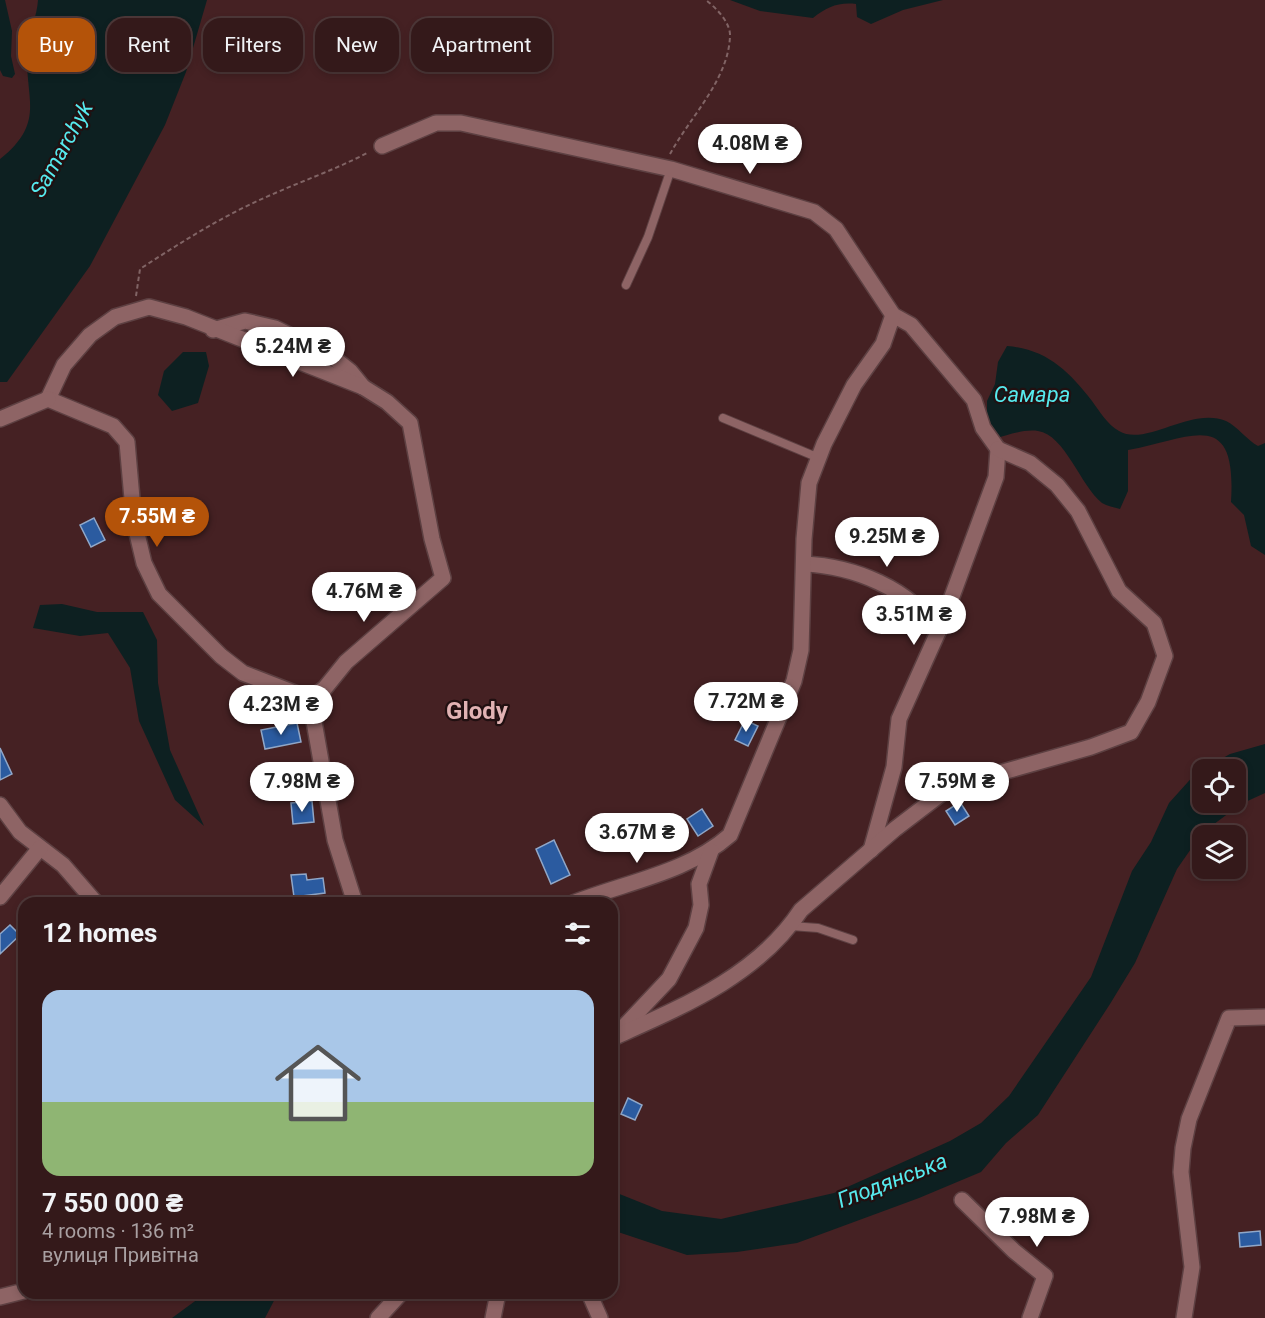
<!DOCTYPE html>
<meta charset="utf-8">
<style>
:root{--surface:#34191a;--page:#3f2627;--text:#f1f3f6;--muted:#a9a0a2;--line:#4e3839;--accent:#b45309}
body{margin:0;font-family:Roboto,sans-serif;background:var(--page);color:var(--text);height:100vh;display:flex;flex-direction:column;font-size:22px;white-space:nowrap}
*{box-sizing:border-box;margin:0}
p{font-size:20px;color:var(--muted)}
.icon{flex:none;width:33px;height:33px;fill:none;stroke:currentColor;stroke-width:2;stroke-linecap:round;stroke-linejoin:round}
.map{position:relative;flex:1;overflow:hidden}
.sheet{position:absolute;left:18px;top:897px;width:600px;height:402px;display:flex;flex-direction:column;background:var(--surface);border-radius:18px;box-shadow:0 3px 9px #0003,0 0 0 2px var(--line)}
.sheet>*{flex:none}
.hud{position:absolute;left:18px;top:18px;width:600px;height:54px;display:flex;gap:12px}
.fabs{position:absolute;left:1192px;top:759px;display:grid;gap:12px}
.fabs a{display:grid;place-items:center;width:54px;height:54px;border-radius:12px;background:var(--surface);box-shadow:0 3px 9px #0003,0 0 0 2px var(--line);font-size:30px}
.price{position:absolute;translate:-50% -51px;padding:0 14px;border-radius:21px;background:#fff;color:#222;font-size:20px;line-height:39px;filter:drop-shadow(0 2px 3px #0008)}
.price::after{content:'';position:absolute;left:50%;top:36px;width:18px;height:14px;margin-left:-9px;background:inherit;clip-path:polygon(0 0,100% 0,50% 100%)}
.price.current{background:var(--accent);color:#fff}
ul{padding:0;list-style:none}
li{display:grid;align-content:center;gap:12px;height:318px;padding:0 24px}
li span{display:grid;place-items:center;height:186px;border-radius:18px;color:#555}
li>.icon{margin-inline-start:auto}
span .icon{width:108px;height:108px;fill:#fffc;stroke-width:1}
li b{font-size:26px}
h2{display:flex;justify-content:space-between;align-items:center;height:72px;padding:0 24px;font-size:26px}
.chip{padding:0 21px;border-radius:18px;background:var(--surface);box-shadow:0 3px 9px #0003,0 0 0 2px var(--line);font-size:21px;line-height:54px}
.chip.current{background:var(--accent);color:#fff}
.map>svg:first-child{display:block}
.water{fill:#0d2021;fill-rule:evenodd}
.building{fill:#2b5ba0;stroke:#90a7c8;stroke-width:1.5}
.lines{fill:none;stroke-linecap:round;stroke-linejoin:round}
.service-casing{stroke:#5d4042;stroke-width:10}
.minor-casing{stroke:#5d4042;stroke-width:18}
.path{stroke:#816465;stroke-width:2;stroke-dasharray:4.5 3;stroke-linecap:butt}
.service{stroke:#8e6465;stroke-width:8}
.minor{stroke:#8e6465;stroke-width:15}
.labels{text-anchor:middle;stroke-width:4.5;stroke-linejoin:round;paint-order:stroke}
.water-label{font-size:22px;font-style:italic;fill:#56e9ed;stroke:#211011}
.quarter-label{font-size:24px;font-weight:bold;fill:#e1b2b3;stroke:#211011}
</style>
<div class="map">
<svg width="1265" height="1318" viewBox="0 0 1265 1318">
<rect width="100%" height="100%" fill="#452123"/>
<!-- water -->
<g class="water">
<polygon points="0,0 5,0 12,31 11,56 15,74 12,78 3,76 0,70"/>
<path d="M38,0H207L186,72L165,125L90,266L7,382H0V159C49,120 22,96 28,45C30,30 37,16 38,0Z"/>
<path d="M730,0H943L903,10L871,24L857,17L856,4C838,2 827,7 813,18L760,11Z"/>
<path d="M1007,346C1046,349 1069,371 1092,401C1100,412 1107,424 1119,431C1146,447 1191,406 1226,421C1237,426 1247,440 1258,446L1265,443V555L1251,546L1244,515L1231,502C1237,406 1192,438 1128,450V491L1120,509C1114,507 1107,506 1102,503C1080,485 1065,435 1038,431C1024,429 1008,435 996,438L987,423V401L995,384L998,362Z"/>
<polygon points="183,352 206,352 209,366 198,403 172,411 158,395 164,371"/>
<polygon points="62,604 97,612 143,612 157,640 158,683 170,750 204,826 175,800 139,721 130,668 108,633 80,636 33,628 40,605"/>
<path d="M1265,744V793L1241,804L1202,833L1177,869L1135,963L1110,1004L1038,1115L1006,1143L981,1172L919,1198L797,1243L737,1252L687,1255L612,1230V1191L662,1211L721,1219L834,1193L950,1141L981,1123L1009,1096L1091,977L1132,871L1151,842L1169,803L1196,773L1230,754ZM1203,770H1236V802H1203Z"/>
<polygon points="206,1293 278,1293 265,1318 172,1318"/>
</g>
<!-- building -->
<g class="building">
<polygon points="94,518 105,540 91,547 80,525"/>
<polygon points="745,720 758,726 748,746 735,740"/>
<polygon points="297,723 301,742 265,749 261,730"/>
<polygon points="0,748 12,774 0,780"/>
<polygon points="312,801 314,822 293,824 291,803"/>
<polygon points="960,802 969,816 955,825 946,811"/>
<polygon points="702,809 713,826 698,836 687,819"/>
<polygon points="554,840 570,875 551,884 536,849"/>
<polygon points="306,874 307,880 323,878 325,893 294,897 291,875"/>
<polygon points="10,925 20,935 0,954 0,934"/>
<polygon points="628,1098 642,1105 635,1120 621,1114"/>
<polygon points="1260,1231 1261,1245 1240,1247 1239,1233"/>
</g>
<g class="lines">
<!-- service casing -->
<g class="service-casing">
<g id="service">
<polyline points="626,285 648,237 671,169"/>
<polyline points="723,418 819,458"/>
<polyline points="791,926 818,928 853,940"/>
</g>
</g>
<!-- minor casing -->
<g class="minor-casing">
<g id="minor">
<polyline points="382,146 436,123 461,123 671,169 814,212 836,229 893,315 911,325 974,400 983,428 998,449"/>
<polyline points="213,330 245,321 275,328 330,355 350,371 363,387"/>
<polyline points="48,399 64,365 90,335 115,317 149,307 186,317 363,387 387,402 410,423 432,539 443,578 346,662 325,688 310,699"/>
<polyline points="48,399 113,426 127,442 134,521 144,563 159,594 221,656 243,673 310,699"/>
<polyline points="0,419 48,399"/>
<path d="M804,564C853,566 910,588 938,632"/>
<polyline points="310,699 335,840 355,903"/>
<polyline points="0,805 20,832 63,865 96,903"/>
<polyline points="871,850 894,767 899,719 943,621 996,477 998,449"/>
<polyline points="0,897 40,848"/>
<path d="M573,903C626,882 687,873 730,835L794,681L801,650L804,539L809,483L824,444L854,385L883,344L893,315"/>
<polyline points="619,1032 669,979 696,928 701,905 699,884 711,851"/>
<path d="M615,1037C684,1006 758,975 801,910L895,829L950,787L1091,747L1131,732L1148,702L1165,656L1154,623L1119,591L1078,511L1057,485L1030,463L998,449"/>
<polyline points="962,1200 1014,1251 1045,1276 1030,1318"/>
<polyline points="589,1293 600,1318"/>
<polyline points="0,1297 24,1291"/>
<polyline points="378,1318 401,1293"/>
<polyline points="493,1318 498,1293"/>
<polyline points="1184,1318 1192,1267 1181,1172 1183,1148 1189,1119 1229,1018 1265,1017"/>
</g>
</g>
<!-- path -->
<g class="path">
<path d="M670,154C690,117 730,78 730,34C729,21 716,8 706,0"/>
<path d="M136,296L140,269C180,243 221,217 264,198C299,182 335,170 369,152"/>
</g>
<!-- service -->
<use href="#service" class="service"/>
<!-- minor -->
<use href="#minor" class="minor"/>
</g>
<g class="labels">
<!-- water labels -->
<g class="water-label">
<text transform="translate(61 149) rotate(-61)" y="8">Samarchyk</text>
<text x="1032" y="402">Самара</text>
<text transform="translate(892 1180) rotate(-21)" y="8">Глодянська</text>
</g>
<!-- quarter labels -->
<g class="quarter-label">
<text x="477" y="719">Glody</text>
</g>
</g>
</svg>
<div class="fabs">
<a><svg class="icon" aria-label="locate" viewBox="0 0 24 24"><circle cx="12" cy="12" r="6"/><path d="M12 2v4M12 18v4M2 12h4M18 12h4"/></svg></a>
<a><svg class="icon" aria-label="layers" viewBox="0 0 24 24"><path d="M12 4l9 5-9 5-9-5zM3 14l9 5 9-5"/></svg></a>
</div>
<b class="price" style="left:750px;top:175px">4.08M ₴</b>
<b class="price" style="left:293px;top:378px">5.24M ₴</b>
<b class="price current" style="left:157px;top:548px">7.55M ₴</b>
<b class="price" style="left:887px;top:568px">9.25M ₴</b>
<b class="price" style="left:364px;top:623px">4.76M ₴</b>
<b class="price" style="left:914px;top:646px">3.51M ₴</b>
<b class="price" style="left:746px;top:733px">7.72M ₴</b>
<b class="price" style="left:281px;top:736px">4.23M ₴</b>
<b class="price" style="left:302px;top:813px">7.98M ₴</b>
<b class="price" style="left:957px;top:813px">7.59M ₴</b>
<b class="price" style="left:637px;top:864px">3.67M ₴</b>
<b class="price" style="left:1037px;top:1248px">7.98M ₴</b>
<div class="hud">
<a class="chip current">Buy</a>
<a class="chip">Rent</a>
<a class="chip">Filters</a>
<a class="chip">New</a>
<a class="chip">Apartment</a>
</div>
<section class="sheet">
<h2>12 homes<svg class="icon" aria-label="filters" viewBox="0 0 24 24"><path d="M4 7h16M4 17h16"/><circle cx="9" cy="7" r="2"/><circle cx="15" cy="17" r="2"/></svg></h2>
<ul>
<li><span style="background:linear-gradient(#a9c7e8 60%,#8fb573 0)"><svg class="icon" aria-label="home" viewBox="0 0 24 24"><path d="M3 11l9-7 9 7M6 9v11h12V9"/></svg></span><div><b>7 550 000 ₴</b><p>4 rooms · 136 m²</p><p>вулиця Привітна</p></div></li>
</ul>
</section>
</div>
